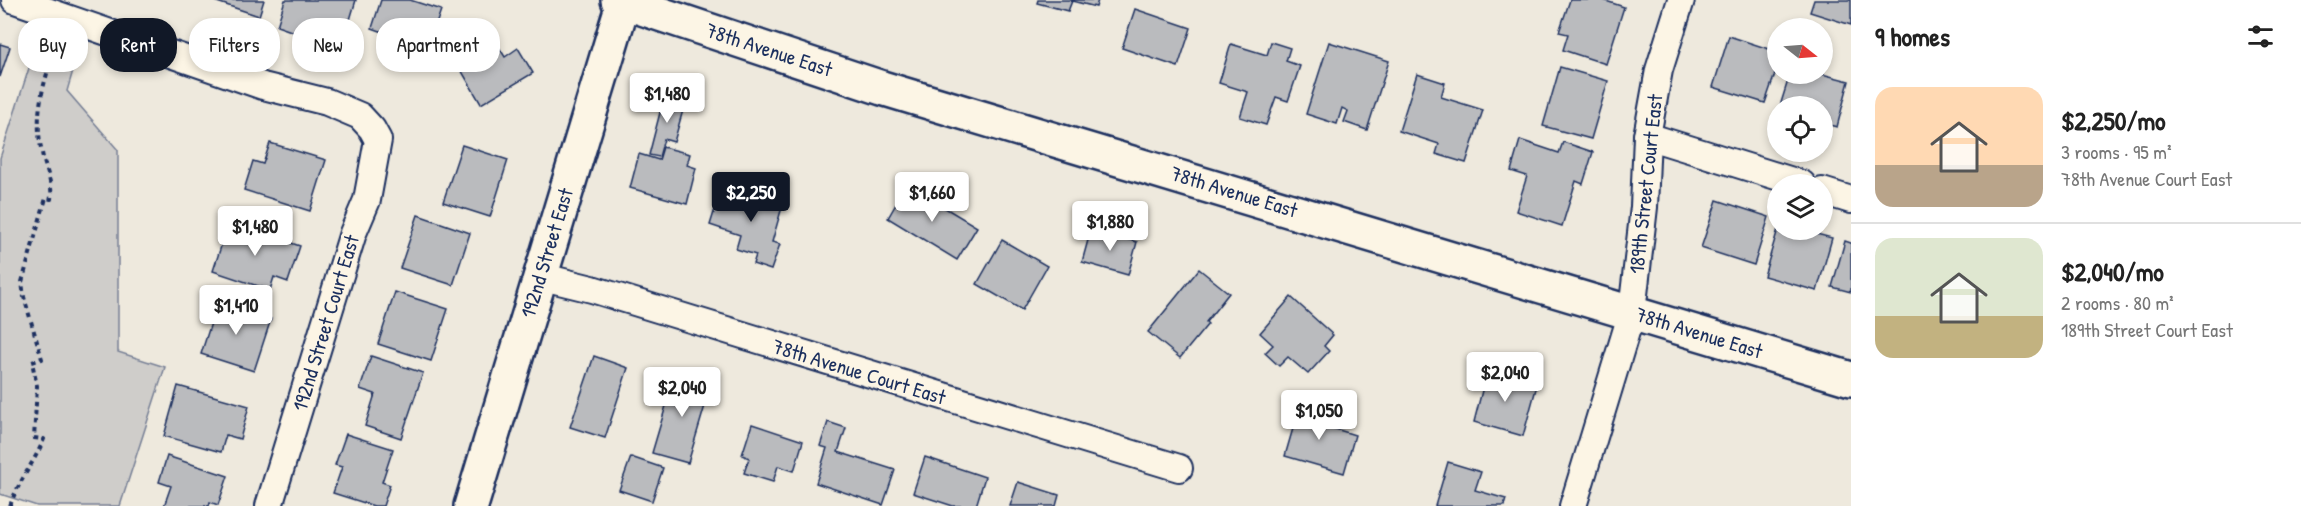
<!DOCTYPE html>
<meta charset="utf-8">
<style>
:root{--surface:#fff;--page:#f6f6f6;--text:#222;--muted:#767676;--line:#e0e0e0;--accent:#111827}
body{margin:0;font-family:"Patrick Hand",sans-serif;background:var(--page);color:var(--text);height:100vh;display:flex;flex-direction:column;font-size:22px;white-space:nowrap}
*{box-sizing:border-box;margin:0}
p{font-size:20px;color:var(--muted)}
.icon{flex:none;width:33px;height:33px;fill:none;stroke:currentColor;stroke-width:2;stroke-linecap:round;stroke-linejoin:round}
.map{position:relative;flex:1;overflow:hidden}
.panel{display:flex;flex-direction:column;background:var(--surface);width:450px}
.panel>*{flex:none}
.hud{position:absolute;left:18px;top:18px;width:570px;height:54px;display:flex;gap:12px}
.needle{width:39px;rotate:107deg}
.controls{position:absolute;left:1767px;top:18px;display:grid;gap:12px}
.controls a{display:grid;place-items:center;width:66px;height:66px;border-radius:50%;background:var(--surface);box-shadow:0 3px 9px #0003;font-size:30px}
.price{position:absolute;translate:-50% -51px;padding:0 14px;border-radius:6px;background:#fff;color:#222;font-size:20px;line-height:39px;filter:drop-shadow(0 2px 3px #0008)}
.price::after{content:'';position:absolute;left:50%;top:36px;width:18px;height:14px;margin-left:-9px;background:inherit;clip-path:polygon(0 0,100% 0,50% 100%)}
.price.selected{background:var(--accent);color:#fff}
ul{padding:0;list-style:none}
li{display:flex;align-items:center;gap:18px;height:150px;padding:0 24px}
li+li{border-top:2px solid var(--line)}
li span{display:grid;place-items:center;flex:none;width:168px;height:120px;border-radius:18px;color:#555}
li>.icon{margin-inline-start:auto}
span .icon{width:72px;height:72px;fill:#fffc;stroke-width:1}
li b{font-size:26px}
h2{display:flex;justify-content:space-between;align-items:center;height:72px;padding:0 24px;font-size:26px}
.chip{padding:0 21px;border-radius:24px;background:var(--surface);box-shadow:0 3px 9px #0003;font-size:21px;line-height:54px}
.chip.selected{background:var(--accent);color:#fff}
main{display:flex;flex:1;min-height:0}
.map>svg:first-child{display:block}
.green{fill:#cfcdca;stroke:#757e94;stroke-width:1.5}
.building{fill:#babbbe;stroke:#1b2f5e;stroke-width:1.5}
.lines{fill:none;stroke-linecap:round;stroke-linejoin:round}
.street-casing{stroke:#1b2f5e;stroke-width:30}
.secondary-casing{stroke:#1b2f5e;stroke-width:38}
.path{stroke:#1b2f5e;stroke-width:4;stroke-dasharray:4.5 4.5;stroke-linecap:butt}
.street{stroke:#fcf5e5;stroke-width:26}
.secondary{stroke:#fcf5e5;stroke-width:33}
.labels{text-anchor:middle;stroke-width:6;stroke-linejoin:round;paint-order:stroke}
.street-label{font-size:21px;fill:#1b2f5e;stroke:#fcf5e5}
</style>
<main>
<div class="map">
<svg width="1851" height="506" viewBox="0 0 1851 506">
<rect width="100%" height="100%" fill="#eee9dd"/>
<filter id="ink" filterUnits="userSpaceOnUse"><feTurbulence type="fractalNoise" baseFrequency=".0167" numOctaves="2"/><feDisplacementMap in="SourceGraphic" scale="12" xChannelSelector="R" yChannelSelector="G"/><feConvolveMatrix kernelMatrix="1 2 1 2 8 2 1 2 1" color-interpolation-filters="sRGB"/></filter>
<g filter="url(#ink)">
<!-- green -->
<polygon class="green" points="39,37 79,50 67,91 118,150 118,352 165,367 120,506 37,506 0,494 0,158"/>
<!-- building -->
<g class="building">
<polygon points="211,0 264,0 259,16"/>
<polygon points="285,0 356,0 346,33 313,22 308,37 277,26"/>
<polygon points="381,0 410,0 441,10 428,48 372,28"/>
<polygon points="1038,0 1098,0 1096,7 1072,1 1068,11 1037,3"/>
<polygon points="1570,0 1603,0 1624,7 1606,64 1563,50 1568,34 1559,32"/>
<polygon points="1814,0 1851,0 1851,25 1810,12"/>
<polygon points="1135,9 1191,28 1178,67 1122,48"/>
<polygon points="1729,36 1778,52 1778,65 1765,103 1713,87"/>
<polygon points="495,41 505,57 518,48 533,73 481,104 457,63"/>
<polygon points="1271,42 1290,48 1286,61 1300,66 1288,101 1276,97 1266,125 1240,117 1248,92 1219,83 1231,44 1267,55"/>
<polygon points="1329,42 1389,61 1367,130 1344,122 1348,111 1342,108 1337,124 1306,114"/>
<polygon points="0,44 10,47 0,77"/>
<polygon points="1560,67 1608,81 1591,139 1543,126"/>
<polygon points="1417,74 1445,83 1441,97 1483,110 1466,163 1436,154 1439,144 1399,131"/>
<polygon points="1790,74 1822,74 1849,81 1837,127 1822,123 1822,106 1780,106"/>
<polygon points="664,97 685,103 674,142 664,139 659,157 649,155"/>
<polygon points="1520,140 1559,153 1563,142 1593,152 1583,184 1576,181 1562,226 1516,211 1527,176 1511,171"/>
<polygon points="270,143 326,160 310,211 244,190 253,161 263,164"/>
<polygon points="462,145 508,160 490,217 443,202"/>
<polygon points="663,147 690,154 687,165 696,168 687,204 630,188 639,154 659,160"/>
<polygon points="907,185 977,227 957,260 888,218"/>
<polygon points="744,188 784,200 772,242 780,244 771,270 753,264 756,255 736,249 740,235 710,225 721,190 741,196"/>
<polygon points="1717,200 1769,217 1754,265 1701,248"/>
<polygon points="418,215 470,233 453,285 400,268"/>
<polygon points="229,222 300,246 288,282 274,277 270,290 213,271"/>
<polygon points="1091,229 1137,242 1128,275 1082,262"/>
<polygon points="1778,229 1801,230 1832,238 1817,291 1764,276"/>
<polygon points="1002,240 1047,266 1022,310 977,284"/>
<polygon points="1845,241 1851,243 1851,292 1832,287"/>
<polygon points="1199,269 1229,293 1206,322 1208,324 1180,358 1148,332"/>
<polygon points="395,292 448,309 431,361 378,344"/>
<polygon points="1291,297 1333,335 1324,346 1329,351 1308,374 1288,357 1279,366 1265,353 1273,345 1260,333"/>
<polygon points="218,301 271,319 254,371 201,354"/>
<polygon points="371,356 423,373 401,438 365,426 375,394 360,389"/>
<polygon points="594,356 628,368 605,438 570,427"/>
<polygon points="1487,371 1537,385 1523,436 1474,422"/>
<polygon points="676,372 712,382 688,463 652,453"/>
<polygon points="178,386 249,406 240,439 226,435 221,452 164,436"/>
<polygon points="1300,404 1330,412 1326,426 1355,435 1344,473 1285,456"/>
<polygon points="828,422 846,428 838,452 895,470 883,505 816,483 827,448 820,446"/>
<polygon points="752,424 803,441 794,471 778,466 773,482 744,473 749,458 742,455"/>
<polygon points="346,434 393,449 382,482 390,485 383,506 374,506 333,493 342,467 335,465"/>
<polygon points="167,456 228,476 218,505 210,502 209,506 164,506 171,486 159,482"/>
<polygon points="631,457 663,468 652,501 619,490"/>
<polygon points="925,457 985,477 976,506 953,506 913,493"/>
<polygon points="1448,462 1481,472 1475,490 1506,499 1504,506 1435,506"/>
<polygon points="1018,482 1059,495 1056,506 1010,506"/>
</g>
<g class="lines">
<!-- street casing -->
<g class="street-casing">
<g id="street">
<polyline points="15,0 263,86 327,102 360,116 372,129 378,140 367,200 353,233 269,506"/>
<polyline points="1647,136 1802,184"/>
<polyline points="1822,191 1851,200"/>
<polyline points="539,276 592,289 1179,468"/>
<polyline points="1573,506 1632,312 1644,207 1647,136 1659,70 1681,0"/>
</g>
</g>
<!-- secondary casing -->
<g class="secondary-casing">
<g id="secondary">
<polyline points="618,0 882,88 1851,379"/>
<polyline points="471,506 624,0"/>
</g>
</g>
<!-- path -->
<path class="path" d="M10,506C18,482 34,463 44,439L34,438L37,386L32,362L42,359L24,297L22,282L46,198L51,199C53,182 45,169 42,153C33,113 44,81 57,43"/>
<!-- street -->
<use href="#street" class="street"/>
<!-- secondary -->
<use href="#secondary" class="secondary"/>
</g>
</g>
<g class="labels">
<!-- street labels -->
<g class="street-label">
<text transform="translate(769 50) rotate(18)" y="7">78th Avenue East</text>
<text transform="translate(1646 184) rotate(-84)" y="7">189th Street Court East</text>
<text transform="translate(1234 192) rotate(17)" y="7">78th Avenue East</text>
<text transform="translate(547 253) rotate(-73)" y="7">192nd Street East</text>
<text transform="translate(326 323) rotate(-73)" y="7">192nd Street Court East</text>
<text transform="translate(1699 333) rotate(17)" y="7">78th Avenue East</text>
<text transform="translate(859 372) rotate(17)" y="7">78th Avenue Court East</text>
</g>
</g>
</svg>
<div class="controls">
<a><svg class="needle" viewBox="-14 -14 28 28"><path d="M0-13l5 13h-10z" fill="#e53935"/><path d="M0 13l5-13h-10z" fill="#767676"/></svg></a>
<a><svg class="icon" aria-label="locate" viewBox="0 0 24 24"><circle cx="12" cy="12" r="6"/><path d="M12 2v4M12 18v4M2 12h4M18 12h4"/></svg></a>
<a><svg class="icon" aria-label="layers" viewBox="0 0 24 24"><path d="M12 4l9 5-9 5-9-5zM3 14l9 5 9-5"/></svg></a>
</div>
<b class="price" style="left:667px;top:124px">$1,480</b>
<b class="price selected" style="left:751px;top:223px">$2,250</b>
<b class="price" style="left:932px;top:223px">$1,660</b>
<b class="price" style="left:1110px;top:252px">$1,880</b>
<b class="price" style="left:255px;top:257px">$1,480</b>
<b class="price" style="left:236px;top:336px">$1,410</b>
<b class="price" style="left:1505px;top:403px">$2,040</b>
<b class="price" style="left:682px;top:418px">$2,040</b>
<b class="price" style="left:1319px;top:441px">$1,050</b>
<div class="hud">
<a class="chip">Buy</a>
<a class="chip selected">Rent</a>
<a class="chip">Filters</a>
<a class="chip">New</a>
<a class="chip">Apartment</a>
</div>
</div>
<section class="panel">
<h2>9 homes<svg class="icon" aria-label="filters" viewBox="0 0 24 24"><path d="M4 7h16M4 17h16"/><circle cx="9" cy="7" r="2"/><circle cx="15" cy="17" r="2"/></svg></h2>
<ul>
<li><span style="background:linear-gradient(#ffd9b3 65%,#b9a48a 0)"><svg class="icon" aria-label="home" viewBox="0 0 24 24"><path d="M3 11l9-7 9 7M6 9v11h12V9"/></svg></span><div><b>$2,250/mo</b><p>3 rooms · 95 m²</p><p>78th Avenue Court East</p></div></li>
<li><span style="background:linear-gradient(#dfe7d0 65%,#c2b280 0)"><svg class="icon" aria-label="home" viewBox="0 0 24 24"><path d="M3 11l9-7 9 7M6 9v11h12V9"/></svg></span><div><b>$2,040/mo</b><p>2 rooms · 80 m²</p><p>189th Street Court East</p></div></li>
</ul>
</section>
</main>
